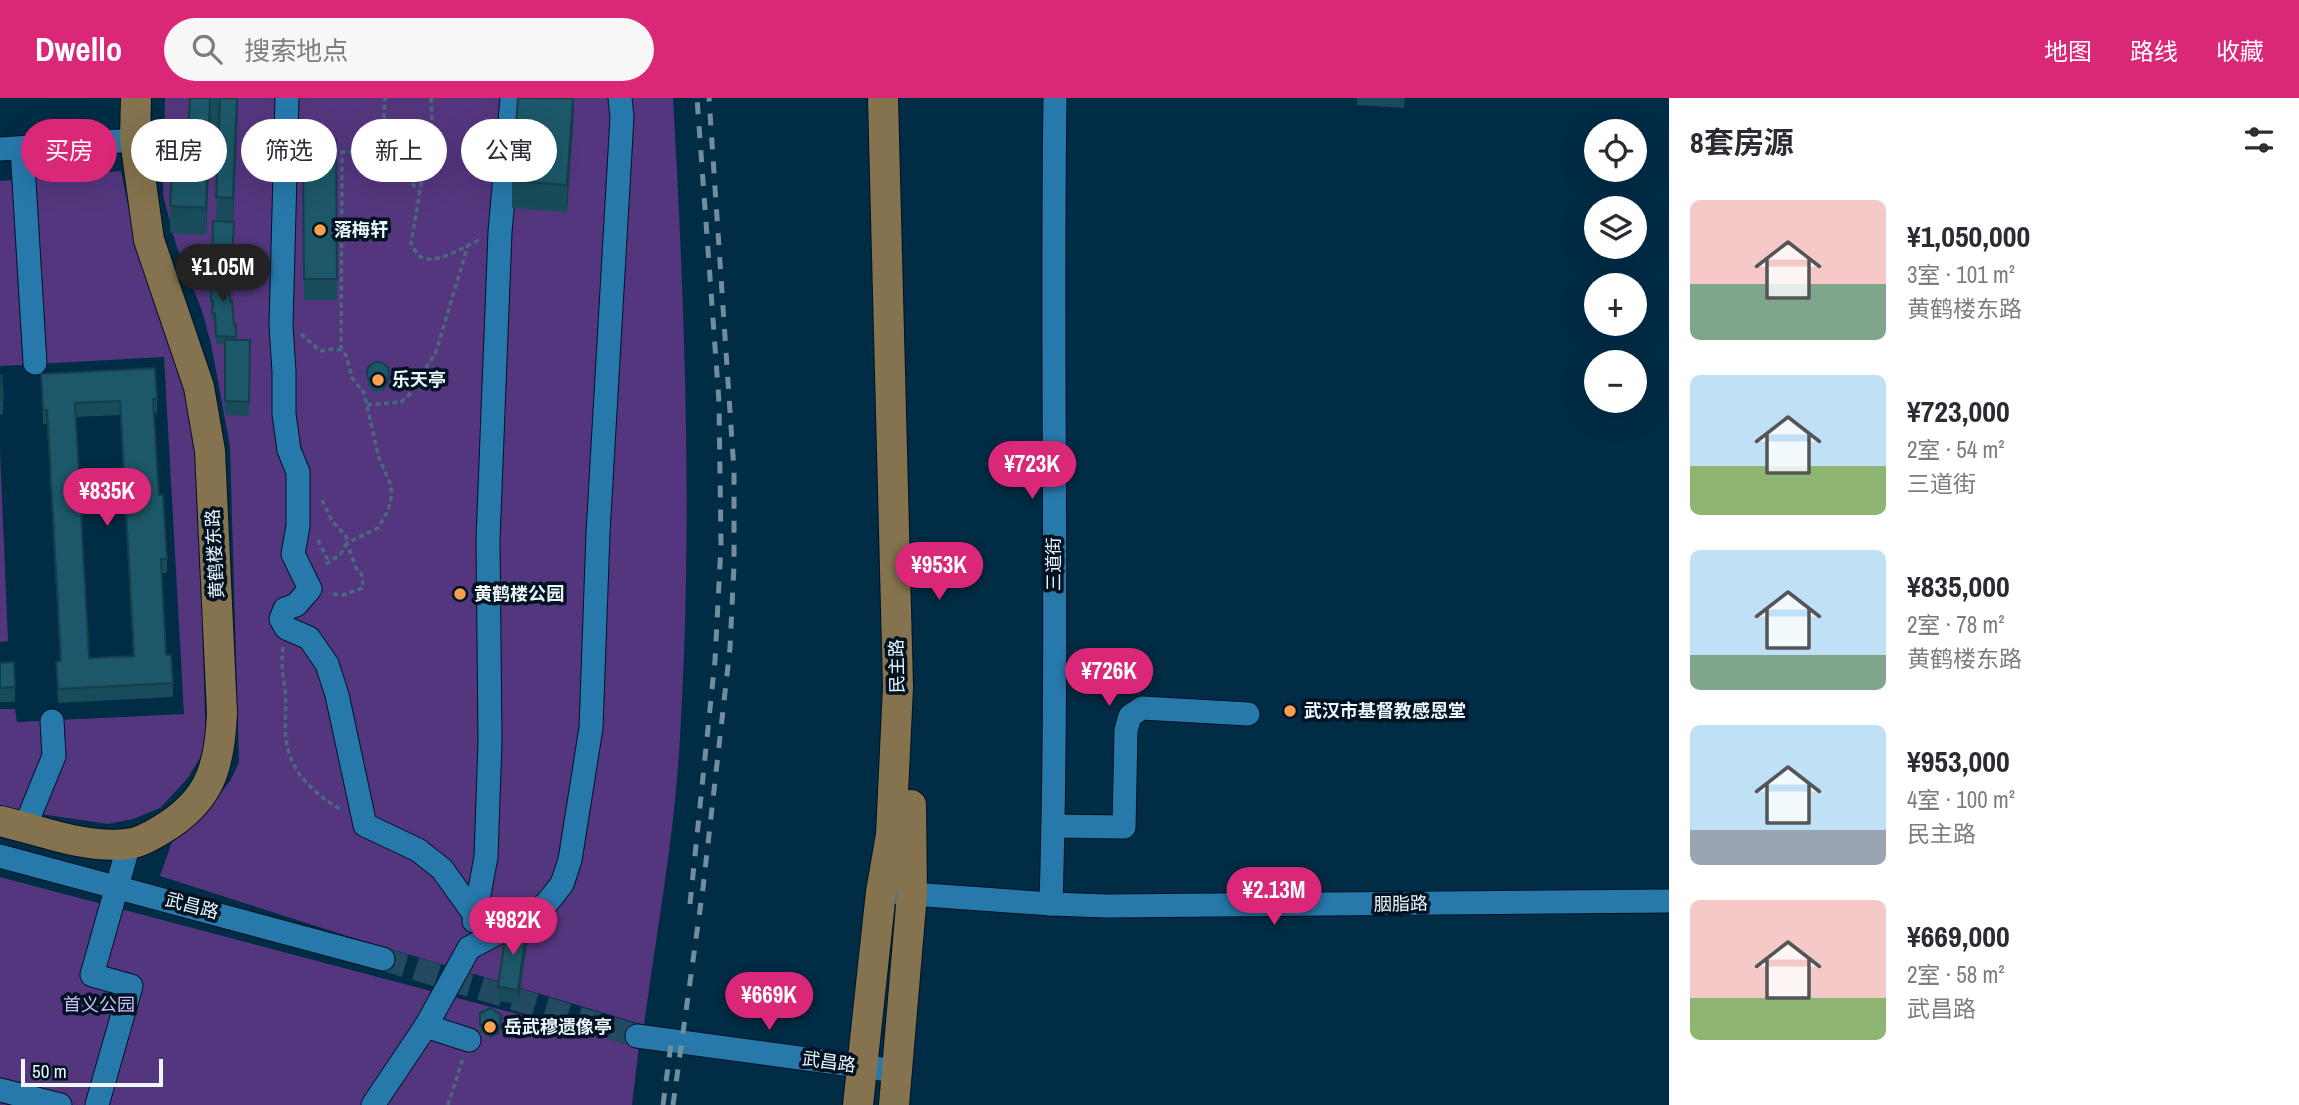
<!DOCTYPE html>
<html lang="zh">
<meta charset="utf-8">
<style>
:root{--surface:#fff;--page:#f7f7f7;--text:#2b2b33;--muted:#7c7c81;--accent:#db2777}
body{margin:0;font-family:"Archivo Narrow","Noto Sans SC",sans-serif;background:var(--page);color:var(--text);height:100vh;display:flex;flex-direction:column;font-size:26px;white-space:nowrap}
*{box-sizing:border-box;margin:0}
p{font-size:23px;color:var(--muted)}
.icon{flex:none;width:38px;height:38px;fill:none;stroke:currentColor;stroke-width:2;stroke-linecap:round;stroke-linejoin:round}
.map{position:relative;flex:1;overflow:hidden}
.side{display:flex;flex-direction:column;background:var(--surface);width:630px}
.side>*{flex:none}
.guide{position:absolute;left:21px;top:21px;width:665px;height:63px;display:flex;gap:14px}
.tools{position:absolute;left:1584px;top:21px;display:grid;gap:14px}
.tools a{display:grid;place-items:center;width:63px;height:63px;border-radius:50%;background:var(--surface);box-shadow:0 7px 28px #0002;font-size:35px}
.scale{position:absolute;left:21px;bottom:18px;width:142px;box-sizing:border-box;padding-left:7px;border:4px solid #eef5fb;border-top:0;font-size:19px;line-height:24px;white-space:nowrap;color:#eef5fb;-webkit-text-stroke:5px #001323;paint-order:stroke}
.price{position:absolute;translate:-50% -60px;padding:0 16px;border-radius:24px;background:var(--accent);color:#fff;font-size:23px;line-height:46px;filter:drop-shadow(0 2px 4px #0008)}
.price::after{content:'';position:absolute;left:50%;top:42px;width:21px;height:16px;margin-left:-10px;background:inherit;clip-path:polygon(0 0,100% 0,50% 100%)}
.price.on{background:#222;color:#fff}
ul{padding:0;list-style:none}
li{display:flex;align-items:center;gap:21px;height:175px;padding:0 21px}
li span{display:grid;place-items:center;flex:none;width:196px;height:140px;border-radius:10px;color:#555}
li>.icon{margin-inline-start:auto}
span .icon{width:84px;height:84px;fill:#fffc;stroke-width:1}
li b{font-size:30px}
h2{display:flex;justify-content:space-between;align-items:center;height:84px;padding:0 21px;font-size:30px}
.pill{padding:0 24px;border-radius:32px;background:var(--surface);box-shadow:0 7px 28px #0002;font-size:24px;line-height:63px}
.pill.on{background:var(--accent);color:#fff}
header{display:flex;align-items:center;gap:42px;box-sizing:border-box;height:98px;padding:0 35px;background:var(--accent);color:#fff}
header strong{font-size:33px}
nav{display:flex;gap:38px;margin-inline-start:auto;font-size:24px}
.search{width:490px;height:63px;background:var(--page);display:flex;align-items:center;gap:18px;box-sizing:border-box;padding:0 24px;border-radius:38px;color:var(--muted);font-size:26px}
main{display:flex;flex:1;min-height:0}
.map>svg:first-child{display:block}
.green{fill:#54367e}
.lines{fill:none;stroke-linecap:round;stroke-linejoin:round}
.minor-tunnel{stroke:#244a61;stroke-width:23;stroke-dasharray:23 11;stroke-linecap:butt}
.minor-casing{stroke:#001323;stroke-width:25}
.major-casing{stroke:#001323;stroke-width:32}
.path{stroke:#496a7d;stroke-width:3.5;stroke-dasharray:5 3.5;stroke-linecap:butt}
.minor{stroke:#2779ac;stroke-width:23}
.major{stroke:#84734e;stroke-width:30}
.rail{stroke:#738d9d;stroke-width:5;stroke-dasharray:12 12;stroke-linecap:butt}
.wall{fill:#184c5a;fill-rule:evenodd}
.shaded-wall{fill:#143e4a}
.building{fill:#1c5869;stroke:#143e4a;stroke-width:2;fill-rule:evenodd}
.poi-dot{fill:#f99f4d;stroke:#001323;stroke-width:2.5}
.labels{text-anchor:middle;stroke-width:7;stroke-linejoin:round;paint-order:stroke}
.poi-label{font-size:18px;font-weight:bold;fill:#eef5fb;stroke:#001323;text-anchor:start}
.street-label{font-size:18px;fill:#eef5fb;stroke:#001323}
.park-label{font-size:18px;fill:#cfbcf3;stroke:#001323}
</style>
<header>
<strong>Dwello</strong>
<div class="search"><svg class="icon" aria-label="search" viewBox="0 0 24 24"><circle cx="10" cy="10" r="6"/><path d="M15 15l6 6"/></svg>搜索地点</div>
<nav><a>地图</a><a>路线</a><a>收藏</a></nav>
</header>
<main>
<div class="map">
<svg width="1669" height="1007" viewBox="0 0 1669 1007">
<rect width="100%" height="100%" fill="#002c46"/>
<!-- green -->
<g class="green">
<path d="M165,0H673C685,214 693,424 680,639C675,735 657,831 644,927L347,838L160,778L172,744L205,716L230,683L239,665L230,348L211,246L202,213L176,147L163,97Z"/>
<polygon points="121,73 136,146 177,257 197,350 206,650 187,681 160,710 133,721 108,726 0,710 0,611 15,611 17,624 184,616 164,259 0,268 0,83"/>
<polygon points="0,352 8,543 0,544"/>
<polygon points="0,779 639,948 632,1007 0,1007"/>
</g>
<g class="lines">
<!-- minor-tunnel -->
<polyline class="minor-tunnel" points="383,861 637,938"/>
<!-- minor casing -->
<g class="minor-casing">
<g id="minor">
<polyline points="287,0 281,227 284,274 284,316 289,352 298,374 298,428 293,456 310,491 296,507 285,511 281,521 286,530 309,540 327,566 337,597 365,727 418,752 442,771 475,817"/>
<polyline points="22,50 35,265"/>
<polyline points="0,51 135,42"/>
<polyline points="1053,728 1124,729 1126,632 1130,618 1142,610 1248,616"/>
<polyline points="25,729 54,658 52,623"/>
<polyline points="0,758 383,861"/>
<polyline points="898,795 1051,806 1107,808 1669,803"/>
<path d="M1051,806C1059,538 1051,269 1055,0"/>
<polyline points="474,823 486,759 490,644 488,442 500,134 512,0"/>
<polyline points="426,928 469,850 530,818 547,805 562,786 570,762 591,630 598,435 622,19 620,0"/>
<polyline points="637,938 896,973"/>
<polyline points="0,992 60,1007"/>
<polyline points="97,1007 131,888 92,877 129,746"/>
<polyline points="373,1007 426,928 469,942"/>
</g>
</g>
<!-- major casing -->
<g class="major-casing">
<g id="major">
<path d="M0,723C40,732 85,751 127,746C139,745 151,738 161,732C210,703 220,669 222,615L210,353L199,289L149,142L135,42L136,0"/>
<polyline points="858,1007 881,794 891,737 898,589 883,0"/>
<polyline points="894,1007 912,796 911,707"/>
</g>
</g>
<!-- path -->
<g class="path">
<path d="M431,0L432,24L411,145C413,149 416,156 421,159C436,168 466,147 481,141"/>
<polyline points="332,54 382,54 419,93"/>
<polyline points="382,54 385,0"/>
<polyline points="301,236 320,253 334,251 341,252 346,257 352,280 364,295 379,360 390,385 392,396 388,413 378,430 347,445 356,470 362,477 363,490 343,497 329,496"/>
<polyline points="341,252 342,54"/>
<polyline points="367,307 401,304 409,297 436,254 468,147"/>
<polyline points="322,402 332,423 346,438 347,445 340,457 323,468"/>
<polyline points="318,442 329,465"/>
<path d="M283,549C281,566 283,576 285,592C287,608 284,625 286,641C290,674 313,695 340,711"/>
<polyline points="448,1007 463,960"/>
</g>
<!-- minor -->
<use href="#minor" class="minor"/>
<!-- major -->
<use href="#major" class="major"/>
<!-- rail -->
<g class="rail">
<polyline points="690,806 715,562 721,447 719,304 697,0"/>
<polyline points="663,1007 672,938"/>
<polyline points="673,1007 703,790 730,550 734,467 734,373 709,0"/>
</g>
</g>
<!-- wall -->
<g class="wall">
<polygon points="190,0 238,0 233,124 232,179 230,179 230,204 234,227 236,226 236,242 250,242 249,318 225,317 225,246 216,246 215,223 212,222 213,211 211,210 213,123 216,123 219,27 211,26 206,137 170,135 170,108 186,74"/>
<polygon points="574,0 567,114 512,110 512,83"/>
<polygon points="1357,0 1405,0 1404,10 1357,7"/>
<polygon points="303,41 336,41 337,202 304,202"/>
<polygon points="369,269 389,284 383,293 373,293 368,287"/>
<path d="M41,276L157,301V315H154L159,397L167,461V475H162L166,557L173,585V599L58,605L56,564H60L47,326H43ZM120,317L133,558L89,560L76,319Z"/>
<polygon points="0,277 3,302 3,316 0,317"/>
<polygon points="0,565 15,589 15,604 0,604"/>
<polygon points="527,844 518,906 498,903 498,889"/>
<polygon points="501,924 500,935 490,940 480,934 480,927"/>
</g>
<!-- shaded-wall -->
<g class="shaded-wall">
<polygon points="211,0 211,26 206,137 206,110"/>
<polygon points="237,0 238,10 233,127 233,100"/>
<polygon points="573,0 574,0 574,14 567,114 567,87"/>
<polygon points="389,277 389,284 383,293 383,286"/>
<polygon points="527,829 527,844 518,906 518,892"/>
<polygon points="501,917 500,935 490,940 490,933"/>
</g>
<!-- building -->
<g class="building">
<polygon points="190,0 210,0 206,110 170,108 172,73 186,74"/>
<polygon points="220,0 237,0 233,100 216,99"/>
<polygon points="518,0 573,0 567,87 512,83"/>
<polygon points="303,41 336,41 337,181 304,181"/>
<polygon points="213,123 234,124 232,165 212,164"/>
<polygon points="212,171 230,172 230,204 232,203 234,227 236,226 236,239 216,238 215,216 212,215 213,203 211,203"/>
<polygon points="225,242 250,242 249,304 225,303"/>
<circle cx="378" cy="275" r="11"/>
<path d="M155,270L157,301H153L159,397H163L167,461H161L166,557H171L173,585L58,591L56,564L61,563L47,312H43L41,276ZM120,303L134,558L89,560L75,305Z"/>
<polygon points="0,277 2,277 3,302 0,302"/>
<polygon points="14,564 15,589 0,590 0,565"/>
<polygon points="507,827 527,829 518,892 498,889"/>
<polygon points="491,910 501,917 500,928 490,933 480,927 480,915"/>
</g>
<!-- markers -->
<g class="poi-dot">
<circle cx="320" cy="132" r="7"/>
<circle cx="378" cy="282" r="7"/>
<circle cx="460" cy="496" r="7"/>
<circle cx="1290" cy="613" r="7"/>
<circle cx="490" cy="929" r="7"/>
</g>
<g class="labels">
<!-- poi labels -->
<g class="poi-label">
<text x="334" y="138">落梅轩</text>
<text x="392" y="288">乐天亭</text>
<text x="474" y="502">黄鹤楼公园</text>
<text x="1304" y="619">武汉市基督教感恩堂</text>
<text x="504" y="935">岳武穆遗像亭</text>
</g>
<!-- street labels -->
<g class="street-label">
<text transform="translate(215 456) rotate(-93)" y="6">黄鹤楼东路</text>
<text transform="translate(1054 466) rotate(-90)" y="6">三道街</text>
<text transform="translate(897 568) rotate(-91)" y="6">民主路</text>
<text transform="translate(1401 806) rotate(-1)" y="6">胭脂路</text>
<text transform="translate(192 808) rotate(15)" y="6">武昌路</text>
<text transform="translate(829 964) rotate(8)" y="6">武昌路</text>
</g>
<!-- park labels -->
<g class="park-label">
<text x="99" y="913">首义公园</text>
</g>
</g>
</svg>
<div class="tools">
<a><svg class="icon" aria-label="locate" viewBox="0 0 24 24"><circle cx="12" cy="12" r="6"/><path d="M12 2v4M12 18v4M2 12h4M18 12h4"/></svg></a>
<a><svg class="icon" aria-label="layers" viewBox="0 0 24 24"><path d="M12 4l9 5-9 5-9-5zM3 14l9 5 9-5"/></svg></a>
<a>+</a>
<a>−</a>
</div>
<div class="scale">50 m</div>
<b class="price on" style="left:223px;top:206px">¥1.05M</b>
<b class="price" style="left:1032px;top:403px">¥723K</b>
<b class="price" style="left:107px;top:430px">¥835K</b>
<b class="price" style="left:939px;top:504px">¥953K</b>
<b class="price" style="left:1109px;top:610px">¥726K</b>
<b class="price" style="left:1274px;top:829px">¥2.13M</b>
<b class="price" style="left:513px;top:859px">¥982K</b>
<b class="price" style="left:769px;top:934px">¥669K</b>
<div class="guide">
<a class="pill on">买房</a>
<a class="pill">租房</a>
<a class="pill">筛选</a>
<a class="pill">新上</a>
<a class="pill">公寓</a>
</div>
</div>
<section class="side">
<h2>8套房源<svg class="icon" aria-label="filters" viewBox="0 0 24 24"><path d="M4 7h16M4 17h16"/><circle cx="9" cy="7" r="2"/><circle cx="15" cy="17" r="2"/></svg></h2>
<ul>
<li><span style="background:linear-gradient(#f6c9c9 60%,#7fa58c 0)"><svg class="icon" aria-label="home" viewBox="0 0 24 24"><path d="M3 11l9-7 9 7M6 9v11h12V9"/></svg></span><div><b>¥1,050,000</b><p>3室 · 101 m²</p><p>黄鹤楼东路</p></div></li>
<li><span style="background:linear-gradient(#bfe0f5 65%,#8fb573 0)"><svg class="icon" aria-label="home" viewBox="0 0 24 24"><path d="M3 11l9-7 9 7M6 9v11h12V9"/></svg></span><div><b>¥723,000</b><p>2室 · 54 m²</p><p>三道街</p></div></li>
<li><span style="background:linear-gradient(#bfe0f5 75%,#7fa58c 0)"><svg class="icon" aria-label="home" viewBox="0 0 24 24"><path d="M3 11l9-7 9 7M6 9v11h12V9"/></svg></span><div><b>¥835,000</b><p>2室 · 78 m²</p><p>黄鹤楼东路</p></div></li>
<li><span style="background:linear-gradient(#bfe0f5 75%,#9aa5b1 0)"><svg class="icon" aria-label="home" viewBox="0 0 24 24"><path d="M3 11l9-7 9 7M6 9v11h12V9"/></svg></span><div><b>¥953,000</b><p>4室 · 100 m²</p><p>民主路</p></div></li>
<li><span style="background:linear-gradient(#f6c9c9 70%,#8fb573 0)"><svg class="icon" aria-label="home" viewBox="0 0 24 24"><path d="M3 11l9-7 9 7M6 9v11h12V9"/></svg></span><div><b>¥669,000</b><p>2室 · 58 m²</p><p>武昌路</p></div></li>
</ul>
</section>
</main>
